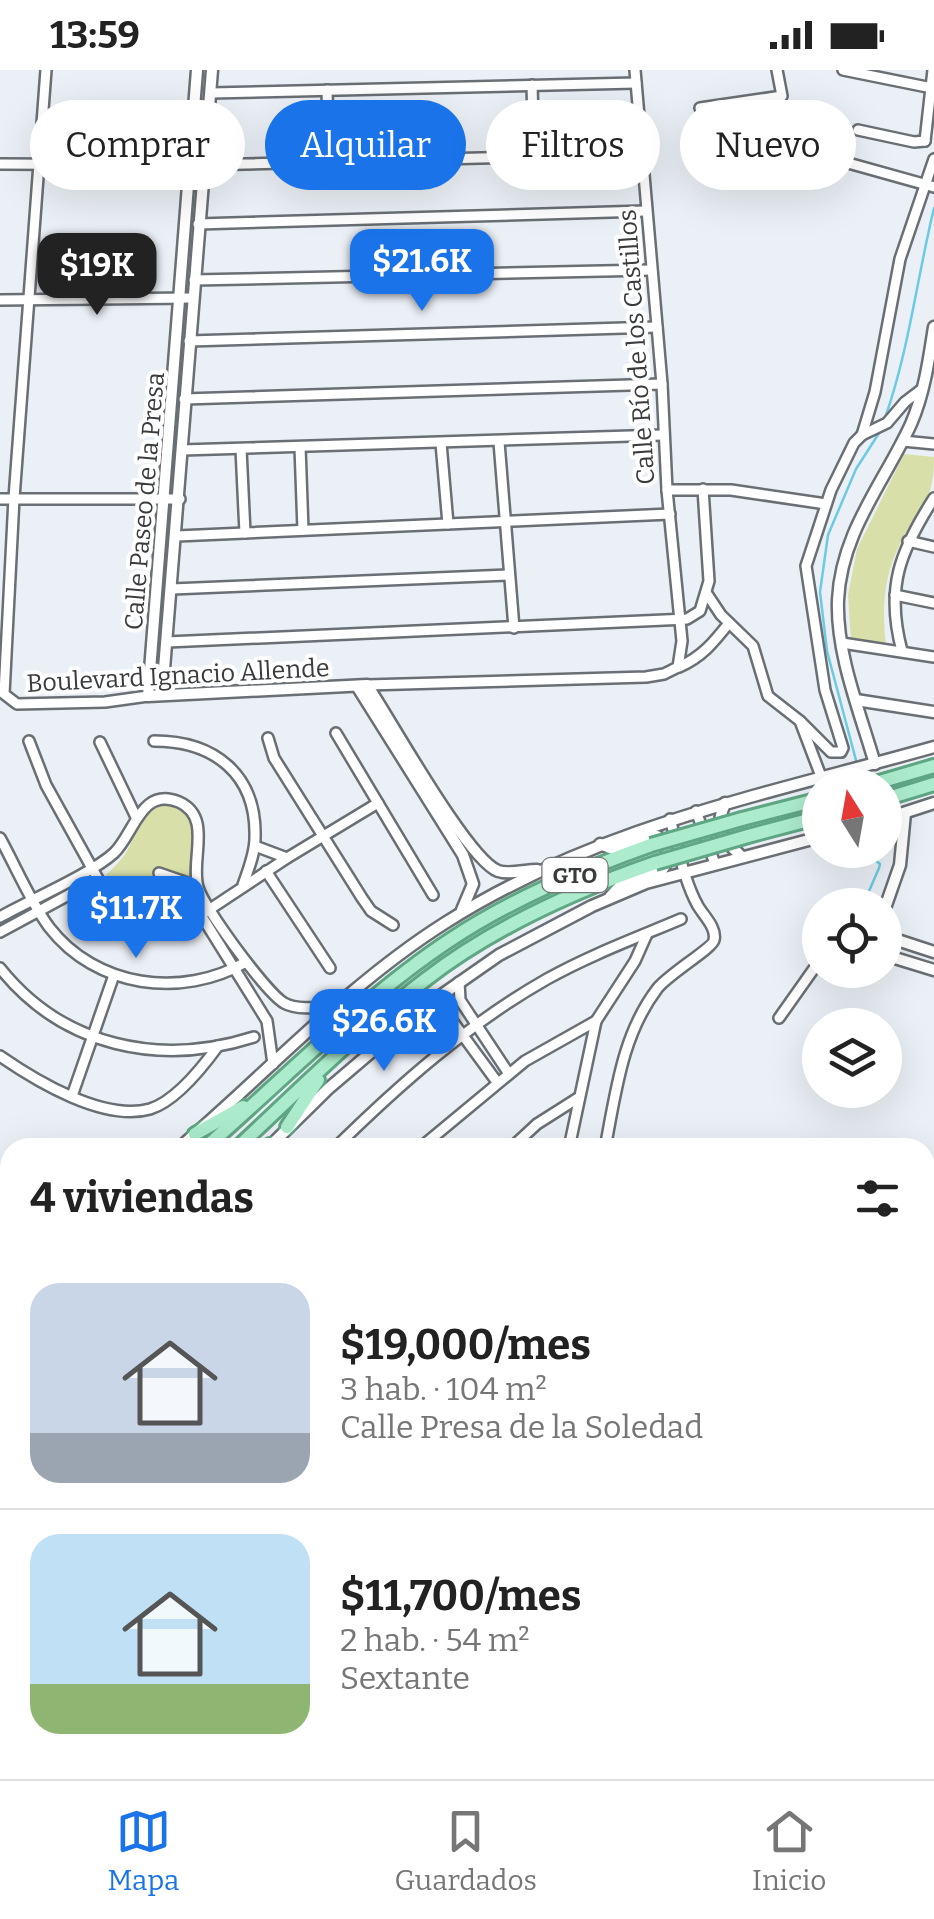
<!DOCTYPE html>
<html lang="es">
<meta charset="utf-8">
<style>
:root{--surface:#fff;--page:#f6f6f6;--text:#222;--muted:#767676;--line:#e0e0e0;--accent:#1a73e8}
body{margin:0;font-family:Bitter,serif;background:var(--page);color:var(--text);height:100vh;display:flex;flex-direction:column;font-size:38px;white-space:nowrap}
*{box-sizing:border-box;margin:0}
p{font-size:32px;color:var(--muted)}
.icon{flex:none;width:55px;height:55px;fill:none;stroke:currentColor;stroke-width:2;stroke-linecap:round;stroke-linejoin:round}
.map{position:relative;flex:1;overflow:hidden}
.panel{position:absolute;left:0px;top:1068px;width:935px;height:642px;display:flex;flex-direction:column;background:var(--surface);border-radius:30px 30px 0 0;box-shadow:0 10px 40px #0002}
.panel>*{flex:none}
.banner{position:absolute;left:30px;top:30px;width:875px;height:90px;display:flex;gap:20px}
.needle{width:65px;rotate:349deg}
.buttons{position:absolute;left:802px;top:698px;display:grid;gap:20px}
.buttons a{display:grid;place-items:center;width:100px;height:100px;border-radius:50%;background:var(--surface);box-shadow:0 10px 40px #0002;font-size:50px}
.price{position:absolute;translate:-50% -85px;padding:0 22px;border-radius:20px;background:var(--accent);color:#fff;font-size:32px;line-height:65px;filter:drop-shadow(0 2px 5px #0008)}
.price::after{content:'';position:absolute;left:50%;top:60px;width:30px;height:22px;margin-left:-15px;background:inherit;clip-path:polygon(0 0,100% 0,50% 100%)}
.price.selected{background:#222;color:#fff}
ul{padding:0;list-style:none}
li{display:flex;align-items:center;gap:30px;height:250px;padding:0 30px}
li+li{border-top:2px solid var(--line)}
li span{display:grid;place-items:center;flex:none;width:280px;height:200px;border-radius:30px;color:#555}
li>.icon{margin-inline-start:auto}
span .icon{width:120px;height:120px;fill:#fffc;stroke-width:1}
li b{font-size:42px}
h2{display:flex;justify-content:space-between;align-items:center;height:120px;padding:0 30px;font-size:42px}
.pill{padding:0 35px;border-radius:45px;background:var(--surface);box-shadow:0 10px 40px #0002;font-size:35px;line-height:90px}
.pill.selected{background:var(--accent);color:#fff}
.status{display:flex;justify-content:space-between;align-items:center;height:70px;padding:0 50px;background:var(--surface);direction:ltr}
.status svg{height:28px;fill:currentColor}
.tabs{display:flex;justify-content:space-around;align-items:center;height:140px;border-top:2px solid var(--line);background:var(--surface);font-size:28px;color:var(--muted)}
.tabs a{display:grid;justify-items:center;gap:5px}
.tabs .selected{color:var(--accent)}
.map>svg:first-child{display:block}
.green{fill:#d9dfa9}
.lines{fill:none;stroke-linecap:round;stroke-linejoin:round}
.stream{stroke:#6bcbe4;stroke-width:2.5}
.minor-casing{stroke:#6a6f74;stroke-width:14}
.tertiary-casing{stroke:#6a6f74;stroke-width:15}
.primary-casing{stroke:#5fa684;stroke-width:18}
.minor{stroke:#fff;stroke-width:9}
.tertiary{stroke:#fff;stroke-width:10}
.primary{stroke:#aceccc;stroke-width:12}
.primary-bridge-casing{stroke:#5fa684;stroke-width:18;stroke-linecap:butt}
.primary-bridge{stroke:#aceccc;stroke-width:12}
.labels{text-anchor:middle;stroke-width:8;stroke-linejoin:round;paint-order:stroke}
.shield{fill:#fff;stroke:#747677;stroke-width:2.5}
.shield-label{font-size:22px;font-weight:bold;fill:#393b3d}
.street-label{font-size:25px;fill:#393b3d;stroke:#fff}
</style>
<div class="status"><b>13:59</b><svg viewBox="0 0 49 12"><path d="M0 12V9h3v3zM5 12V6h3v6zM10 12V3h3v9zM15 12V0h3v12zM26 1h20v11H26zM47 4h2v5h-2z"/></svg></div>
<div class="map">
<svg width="934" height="1709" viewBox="0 0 934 1709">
<rect width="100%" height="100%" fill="#ebf0f6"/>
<!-- green -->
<g class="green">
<path d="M904,384L934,387C934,435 919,436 900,474C883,508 882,539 886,576L851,571L848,525L857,479Z"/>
<path d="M161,733H172L188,741L195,756L192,831L183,843C137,841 135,840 106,805C113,798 123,789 128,779C139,759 138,743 161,733Z"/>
</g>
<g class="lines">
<!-- stream -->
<g class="stream">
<path d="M885,348C909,280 917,208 934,138"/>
<polyline points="857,694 827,581 820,522 828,465 856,399 881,360"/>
<polyline points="859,702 862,715"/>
<polyline points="863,835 879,798 880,794 870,786 872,780"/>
</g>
<!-- minor casing -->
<g class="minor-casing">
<g id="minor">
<polyline points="46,0 14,428 4,624 17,634 105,632 148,626"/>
<polyline points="843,0 932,18"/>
<polyline points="532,15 534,86"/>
<polyline points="327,20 329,92"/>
<polyline points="211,23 636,13"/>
<polyline points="700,38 782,26 777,0"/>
<polyline points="858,60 914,72 925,71"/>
<polyline points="925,71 933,0"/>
<polyline points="841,91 934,117"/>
<polyline points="0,94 204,95 641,84"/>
<polyline points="198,154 645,141"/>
<polyline points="194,210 650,200"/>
<polyline points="0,230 193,228"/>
<polyline points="189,271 657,257"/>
<polyline points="184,329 662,314"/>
<polyline points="862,365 875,322 900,189 934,89"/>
<polyline points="903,371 934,374"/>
<polyline points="499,372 514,558"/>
<polyline points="441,373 448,454"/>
<polyline points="300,377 303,460"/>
<polyline points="241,379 245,463"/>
<polyline points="182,380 663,365"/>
<polyline points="667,420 731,420 826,434"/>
<polyline points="0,429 180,429"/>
<polyline points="177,466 670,444"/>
<polyline points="908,471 934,477"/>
<polyline points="172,519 508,505"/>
<polyline points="707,524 721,545 753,576 768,626 800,651 822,709"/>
<polyline points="895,525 934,533"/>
<polyline points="167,572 687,549 700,541 709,511 703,419"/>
<polyline points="842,573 934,587"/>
<path d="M902,581C885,518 900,481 934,428"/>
<path d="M679,597C702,587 714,572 729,553"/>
<polyline points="367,615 646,607 664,604 678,597 682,571 667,420 662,314 635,0"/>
<polyline points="800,651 831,682 841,682 843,678 825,620 806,496 831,420 854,373 862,365 887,353 905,332 922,319"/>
<polyline points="336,663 433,825"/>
<polyline points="268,668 274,688 362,828 371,841 393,855"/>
<polyline points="29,671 46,715 103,818 126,839 151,848 201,845 287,788 378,733"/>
<path d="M154,671C214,671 257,704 255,768C255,784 248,800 243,815"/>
<polyline points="100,672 136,747"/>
<polyline points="696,741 715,794"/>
<path d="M0,768C16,797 30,831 49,857C96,918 182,929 246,892"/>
<polyline points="255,776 287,788"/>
<polyline points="266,801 330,898"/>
<polyline points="159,803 197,816"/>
<polyline points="201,845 267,951 273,994"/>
<path d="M0,847C30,830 91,804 114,783C134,764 141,716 179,732C213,747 190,790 198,817C203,837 266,922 284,933C298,941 322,937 337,936"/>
<polyline points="0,862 98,809"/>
<path d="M0,898C63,977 160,997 254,967"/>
<polyline points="459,912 460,930 509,1004"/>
<polyline points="423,938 436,938 448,945 497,1012"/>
<polyline points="779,948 820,890"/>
<path d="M0,986C36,1011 104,1052 150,1039C176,1031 202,998 218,976"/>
<polyline points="72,1026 114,905"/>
<path d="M335,1078C400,1014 468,954 547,909C590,885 636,868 681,849"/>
<polyline points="420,1078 525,991 596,951"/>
<polyline points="511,1078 537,1054 578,1028"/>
<polyline points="569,1078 596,951 635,891 647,864"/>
<path d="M605,1078C616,1022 622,965 657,919C667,905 713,878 714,870C717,858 704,846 698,836C684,811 678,777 670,749"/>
<polyline points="925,1266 934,1272"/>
<polyline points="925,1356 934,1361"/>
<polyline points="925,1417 934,1423"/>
<polyline points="925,1479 934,1485"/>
<polyline points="925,1543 934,1548"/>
<polyline points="0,1602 10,1601"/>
<polyline points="0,1636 10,1635"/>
<polyline points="925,1668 934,1673"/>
<polyline points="0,1696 10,1696"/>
<polyline points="868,1700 884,1709"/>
<polyline points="122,1709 125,1700"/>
<polyline points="207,1709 210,1700"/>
</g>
</g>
<!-- tertiary casing -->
<g class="tertiary-casing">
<g id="tertiary">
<path d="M197,0L148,626L367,615C390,649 467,789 498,801C510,805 524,800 537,800"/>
<polyline points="357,616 463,785 473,814 462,840"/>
<polyline points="162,624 212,0"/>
<polyline points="856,630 934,642"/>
<path d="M875,694C860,642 836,584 838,530C841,462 884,413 911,354C924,324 929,290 934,257"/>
<path d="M725,733C714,760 721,767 741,786"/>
<polyline points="885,749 934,733"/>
<path d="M600,774L613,779L649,766H657C668,773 671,789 662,800L624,812L610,827"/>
<polyline points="885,838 900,795 905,743"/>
<polyline points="885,866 934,882"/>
<polyline points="885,885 934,900"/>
<path d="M179,1078C267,1003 347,915 445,853C596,757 764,725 934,677"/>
<polyline points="268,1078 329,1018 423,938 499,885 592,836 646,813 820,767"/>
<polyline points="0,1202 10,1197"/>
<polyline points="0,1272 10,1268"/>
<polyline points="0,1419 10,1424"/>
<polyline points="545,1700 563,1709"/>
</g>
</g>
<!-- primary casing -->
<g class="primary-casing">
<g id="primary">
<polyline points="869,715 934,696"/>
<polyline points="885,729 934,714"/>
<polyline points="742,749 820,729"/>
<polyline points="748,766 820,747"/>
<polyline points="287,1057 318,1010"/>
<polyline points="195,1064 243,1037"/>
<path d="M205,1078C283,1010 365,926 450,870C512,829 581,800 651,775"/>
<path d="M237,1078C298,1021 358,961 425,910C493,857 574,821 655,793"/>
<polyline points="265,1078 270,1075"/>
<polyline points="0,1225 10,1220"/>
<polyline points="0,1252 10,1247"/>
<polyline points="0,1262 10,1256"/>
</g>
</g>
<!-- minor -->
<use href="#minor" class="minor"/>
<!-- tertiary -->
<use href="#tertiary" class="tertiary"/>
<!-- primary -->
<use href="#primary" class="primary"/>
<!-- primary-bridge casing -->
<g class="primary-bridge-casing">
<g id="primary-bridge">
<polyline points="651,775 742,749"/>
<polyline points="655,793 748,766"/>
</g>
</g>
<!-- primary-bridge -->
<use href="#primary-bridge" class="primary-bridge"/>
</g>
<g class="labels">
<!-- shield labels -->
<rect class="shield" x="542.5" y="788" width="65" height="34" rx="8"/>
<g class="shield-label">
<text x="575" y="813">GTO</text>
</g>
<!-- street labels -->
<g class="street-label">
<text transform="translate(636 277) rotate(-94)" y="9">Calle Río de los Castillos</text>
<text transform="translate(144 431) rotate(-85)" y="9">Calle Paseo de la Presa</text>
<text transform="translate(178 605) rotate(-3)" y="9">Boulevard Ignacio Allende</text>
</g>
</g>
</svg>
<div class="buttons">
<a><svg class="needle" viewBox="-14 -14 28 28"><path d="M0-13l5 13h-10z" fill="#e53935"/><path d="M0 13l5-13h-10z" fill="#767676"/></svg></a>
<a><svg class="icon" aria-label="locate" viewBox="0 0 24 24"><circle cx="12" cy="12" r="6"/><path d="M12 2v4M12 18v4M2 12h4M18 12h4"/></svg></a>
<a><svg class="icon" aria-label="layers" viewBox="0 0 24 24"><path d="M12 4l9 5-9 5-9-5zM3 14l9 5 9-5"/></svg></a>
</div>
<b class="price" style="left:422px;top:244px">$21.6K</b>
<b class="price selected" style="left:97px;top:248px">$19K</b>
<b class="price" style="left:136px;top:891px">$11.7K</b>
<b class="price" style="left:384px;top:1004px">$26.6K</b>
<div class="banner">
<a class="pill">Comprar</a>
<a class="pill selected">Alquilar</a>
<a class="pill">Filtros</a>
<a class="pill">Nuevo</a>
</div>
<section class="panel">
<h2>4 viviendas<svg class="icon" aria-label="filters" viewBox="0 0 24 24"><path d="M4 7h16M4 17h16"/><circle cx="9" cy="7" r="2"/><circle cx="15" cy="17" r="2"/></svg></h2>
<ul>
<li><span style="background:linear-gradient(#c9d6e8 75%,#9aa5b1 0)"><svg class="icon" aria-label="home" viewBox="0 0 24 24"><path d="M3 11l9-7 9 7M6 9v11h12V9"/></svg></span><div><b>$19,000/mes</b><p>3 hab. · 104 m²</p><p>Calle Presa de la Soledad</p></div></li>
<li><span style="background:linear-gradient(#bfe0f5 75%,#8fb573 0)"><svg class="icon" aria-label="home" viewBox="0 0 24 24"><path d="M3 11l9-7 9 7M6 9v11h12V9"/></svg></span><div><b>$11,700/mes</b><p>2 hab. · 54 m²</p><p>Sextante</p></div></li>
</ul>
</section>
</div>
<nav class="tabs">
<a class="selected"><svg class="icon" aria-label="map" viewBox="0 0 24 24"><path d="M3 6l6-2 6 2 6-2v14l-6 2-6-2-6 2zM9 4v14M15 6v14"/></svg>Mapa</a>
<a><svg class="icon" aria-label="saved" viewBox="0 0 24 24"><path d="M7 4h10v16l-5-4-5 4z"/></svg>Guardados</a>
<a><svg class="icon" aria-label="home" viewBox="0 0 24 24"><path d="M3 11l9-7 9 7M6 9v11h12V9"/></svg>Inicio</a>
</nav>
